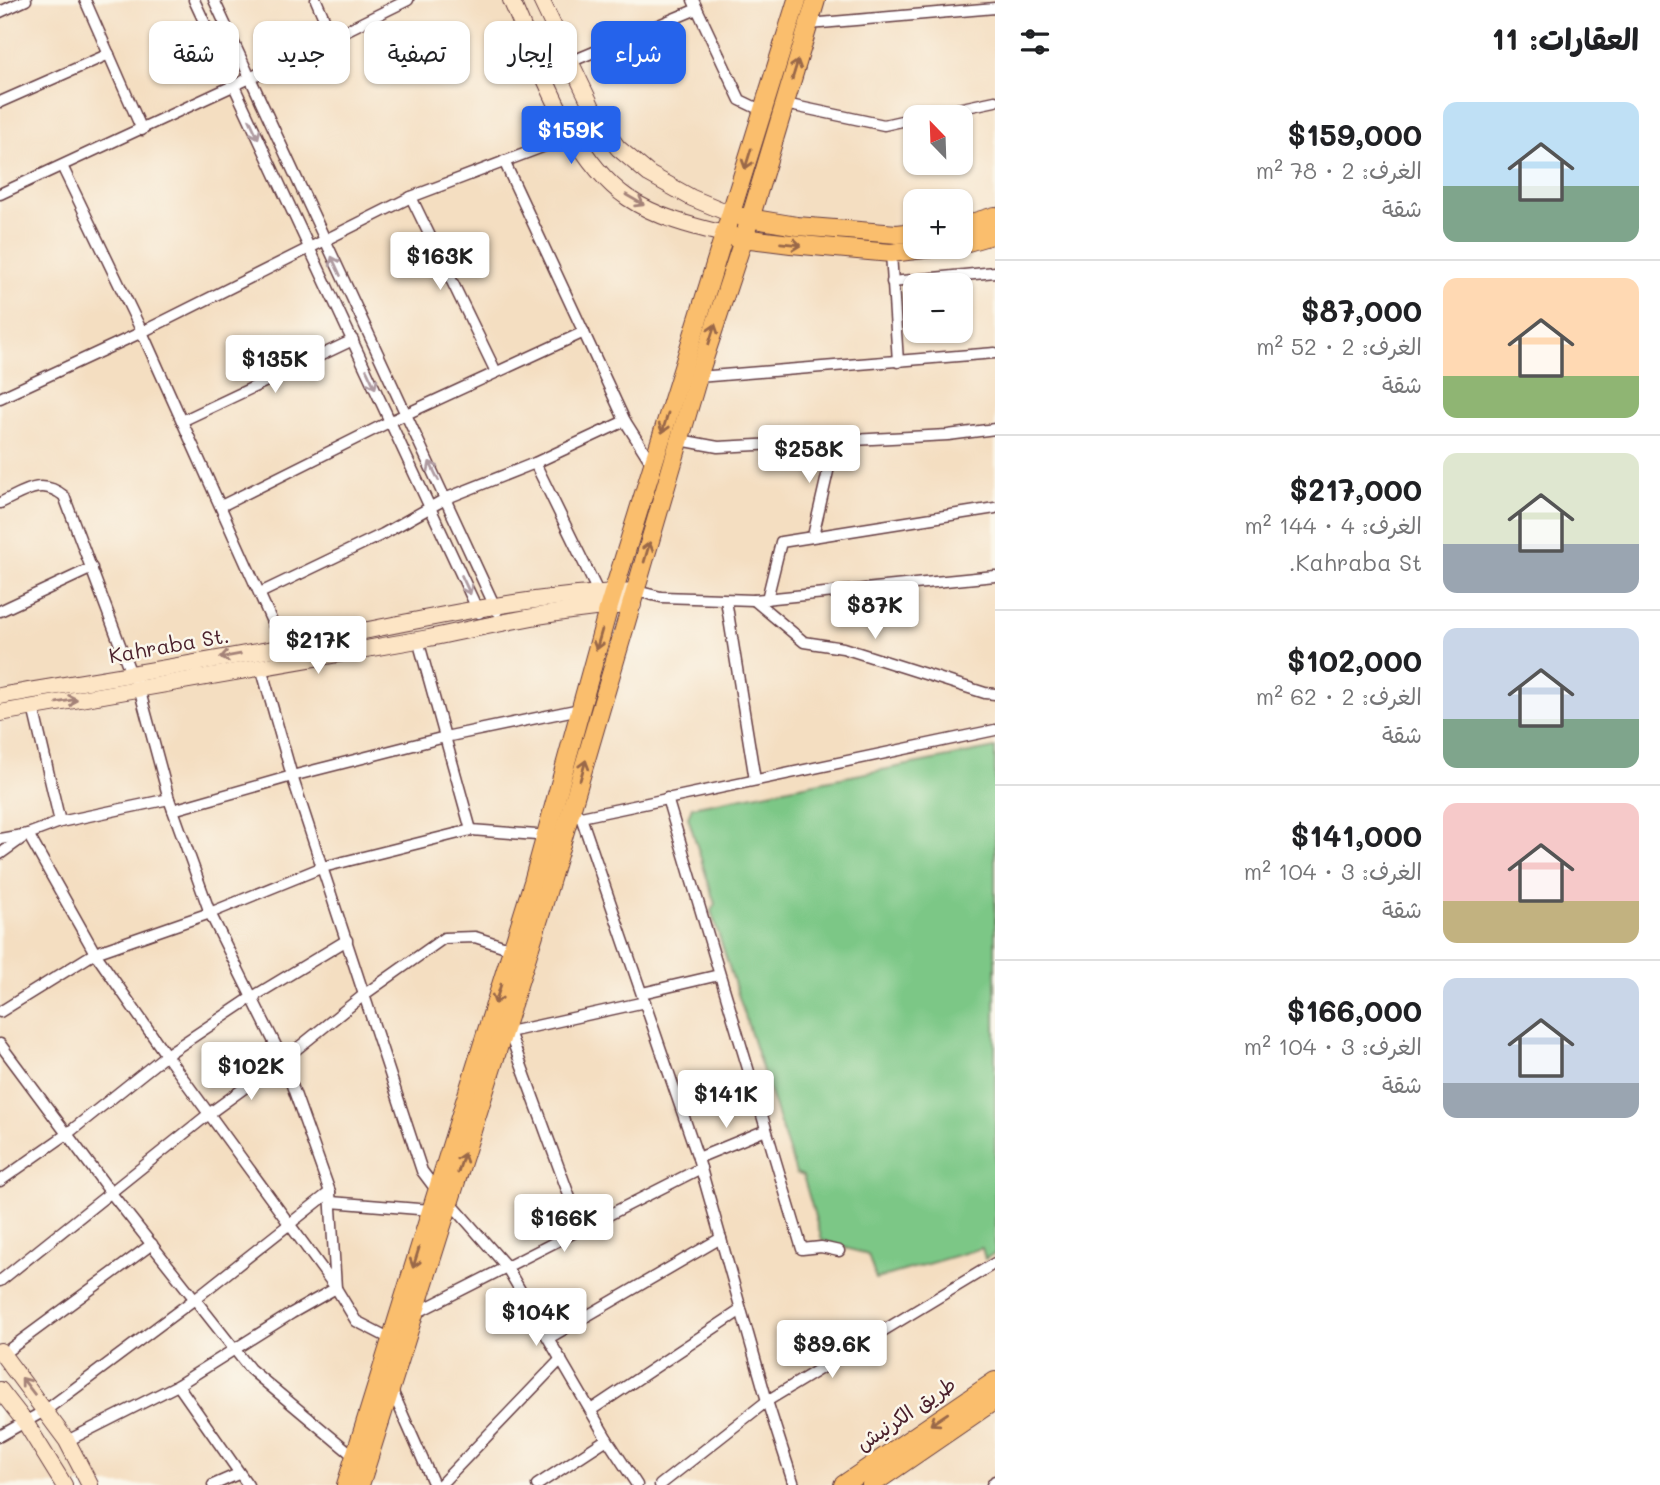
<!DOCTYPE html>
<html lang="ar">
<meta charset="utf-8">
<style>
:root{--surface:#fff;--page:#f6f6f6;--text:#202124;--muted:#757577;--line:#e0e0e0;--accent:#2563eb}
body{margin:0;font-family:Mali,"Playpen Sans Arabic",sans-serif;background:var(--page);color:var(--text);direction:rtl;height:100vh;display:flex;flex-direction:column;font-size:26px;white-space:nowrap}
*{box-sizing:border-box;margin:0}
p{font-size:23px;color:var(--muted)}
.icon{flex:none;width:38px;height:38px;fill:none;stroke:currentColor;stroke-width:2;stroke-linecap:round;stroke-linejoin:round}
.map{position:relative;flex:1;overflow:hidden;direction:ltr}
.panel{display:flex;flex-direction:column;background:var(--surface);width:665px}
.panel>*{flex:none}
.guide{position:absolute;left:21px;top:21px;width:665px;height:63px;direction:rtl;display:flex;gap:14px}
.needle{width:46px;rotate:337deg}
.tools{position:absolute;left:903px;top:105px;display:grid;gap:14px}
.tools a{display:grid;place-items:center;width:70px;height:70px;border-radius:14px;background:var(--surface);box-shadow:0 2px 5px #0004;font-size:35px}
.price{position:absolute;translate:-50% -60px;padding:0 16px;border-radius:7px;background:#fff;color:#222;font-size:23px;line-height:46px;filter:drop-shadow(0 2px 4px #0008)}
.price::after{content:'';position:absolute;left:50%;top:42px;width:21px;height:16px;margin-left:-10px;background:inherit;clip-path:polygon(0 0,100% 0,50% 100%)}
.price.active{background:var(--accent);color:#fff}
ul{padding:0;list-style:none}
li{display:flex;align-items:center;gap:21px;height:175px;padding:0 21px}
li+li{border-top:2px solid var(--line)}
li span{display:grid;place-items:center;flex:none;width:196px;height:140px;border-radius:14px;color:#555}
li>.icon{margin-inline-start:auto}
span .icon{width:84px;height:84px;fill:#fffc;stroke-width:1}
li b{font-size:30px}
h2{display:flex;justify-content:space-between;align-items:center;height:84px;padding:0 21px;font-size:30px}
.tag{padding:0 24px;border-radius:14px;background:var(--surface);box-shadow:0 2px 5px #0004;font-size:24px;line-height:63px}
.tag.active{background:var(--accent);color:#fff}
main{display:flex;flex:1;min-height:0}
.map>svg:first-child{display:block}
.green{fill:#7cc786;stroke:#637358;stroke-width:2}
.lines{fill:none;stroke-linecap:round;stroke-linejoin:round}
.street-casing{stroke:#643c42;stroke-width:13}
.secondary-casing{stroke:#643c42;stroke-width:18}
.primary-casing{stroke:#643c42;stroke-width:20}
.street{stroke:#fff;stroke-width:10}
.secondary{stroke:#fde5c5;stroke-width:16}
.primary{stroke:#fabe6d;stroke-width:18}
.oneway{stroke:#996749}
.oneway2{stroke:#ae9aa0}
.oneway3{stroke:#a48278}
.labels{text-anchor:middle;stroke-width:5;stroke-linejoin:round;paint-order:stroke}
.street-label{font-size:21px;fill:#4a1f2b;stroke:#fbf7ec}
</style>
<main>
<section class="panel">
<h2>العقارات: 11<svg class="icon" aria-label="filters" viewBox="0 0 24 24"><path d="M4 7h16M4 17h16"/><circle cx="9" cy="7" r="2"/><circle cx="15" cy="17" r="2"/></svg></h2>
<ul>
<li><span style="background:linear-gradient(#bfe0f5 60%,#7fa58c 0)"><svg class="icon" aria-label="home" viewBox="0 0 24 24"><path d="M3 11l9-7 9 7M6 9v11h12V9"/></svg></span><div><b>$159,000</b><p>الغرف: 2 · 78 m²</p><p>شقة</p></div></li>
<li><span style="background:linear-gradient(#ffd9b3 70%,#8fb573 0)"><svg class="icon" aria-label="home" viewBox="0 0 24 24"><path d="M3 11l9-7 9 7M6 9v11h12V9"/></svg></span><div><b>$87,000</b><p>الغرف: 2 · 52 m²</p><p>شقة</p></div></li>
<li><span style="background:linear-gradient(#dfe7d0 65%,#9aa5b1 0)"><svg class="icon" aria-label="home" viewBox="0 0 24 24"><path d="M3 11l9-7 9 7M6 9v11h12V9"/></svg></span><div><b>$217,000</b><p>الغرف: 4 · 144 m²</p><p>Kahraba St.</p></div></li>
<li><span style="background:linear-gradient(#c9d6e8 65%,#7fa58c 0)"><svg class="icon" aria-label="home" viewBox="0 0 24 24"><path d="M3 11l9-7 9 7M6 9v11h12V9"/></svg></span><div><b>$102,000</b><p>الغرف: 2 · 62 m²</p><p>شقة</p></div></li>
<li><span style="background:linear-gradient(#f6c9c9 70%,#c2b280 0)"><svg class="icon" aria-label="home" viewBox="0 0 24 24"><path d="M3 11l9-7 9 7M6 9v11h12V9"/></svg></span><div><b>$141,000</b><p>الغرف: 3 · 104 m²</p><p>شقة</p></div></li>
<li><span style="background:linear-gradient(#c9d6e8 75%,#9aa5b1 0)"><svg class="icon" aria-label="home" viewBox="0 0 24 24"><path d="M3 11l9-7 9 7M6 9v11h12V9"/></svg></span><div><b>$166,000</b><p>الغرف: 3 · 104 m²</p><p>شقة</p></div></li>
</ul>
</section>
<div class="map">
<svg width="995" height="1485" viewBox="0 0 995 1485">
<rect width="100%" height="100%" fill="#fbf7ec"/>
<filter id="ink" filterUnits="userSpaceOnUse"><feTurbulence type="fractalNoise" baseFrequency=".0143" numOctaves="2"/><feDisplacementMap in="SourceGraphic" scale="14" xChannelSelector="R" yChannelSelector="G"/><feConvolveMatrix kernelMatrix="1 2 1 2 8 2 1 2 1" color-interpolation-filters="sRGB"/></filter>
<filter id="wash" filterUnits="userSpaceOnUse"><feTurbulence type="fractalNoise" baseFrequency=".00686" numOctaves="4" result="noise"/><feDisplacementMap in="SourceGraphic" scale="28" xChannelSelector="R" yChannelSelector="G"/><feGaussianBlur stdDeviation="1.57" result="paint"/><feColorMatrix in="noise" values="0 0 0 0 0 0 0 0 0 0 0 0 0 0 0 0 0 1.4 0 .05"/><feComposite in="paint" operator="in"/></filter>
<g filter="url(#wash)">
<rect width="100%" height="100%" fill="#f4dec1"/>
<!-- green -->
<polygon class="green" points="995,748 995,1253 985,1259 982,1248 876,1279 868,1255 822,1240 803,1176 796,1173 711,911 715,904 688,817 692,807"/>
</g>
<g filter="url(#ink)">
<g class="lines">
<!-- street casing -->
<g class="street-casing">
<g id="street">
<polyline points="85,0 142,130"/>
<polyline points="194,0 479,613"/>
<polyline points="214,0 497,611"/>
<polyline points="316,0 332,37"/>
<polyline points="693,0 740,100 763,111"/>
<polyline points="0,12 26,0"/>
<polyline points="809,24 995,8"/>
<polyline points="570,62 697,9"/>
<polyline points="0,102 109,54"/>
<polyline points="785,104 884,125 915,118"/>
<polyline points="920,117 995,101"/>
<polyline points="504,161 625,421 652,464"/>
<polyline points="62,166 142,332 286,653"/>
<polyline points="0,194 250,78 408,0"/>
<polyline points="411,197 496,372"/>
<polyline points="891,253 898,362"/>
<polyline points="892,282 995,272"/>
<polyline points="698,377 995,353"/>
<polyline points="0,398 142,332 411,197 545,146 599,122"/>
<polyline points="182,421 353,340"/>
<polyline points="680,440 718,447 948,435 995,429"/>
<polyline points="535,463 598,592"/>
<path d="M0,503C24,492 41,477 64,496L131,674L139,688L169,799L210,913L283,1060L330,1192L336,1288L292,1313L178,1385L67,1441"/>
<polyline points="221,506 391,421 584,332"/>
<polyline points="813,536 835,441"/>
<polyline points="636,591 661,597 754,600 995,576"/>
<polyline points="260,593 383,534 447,498 535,463 625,421"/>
<polyline points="767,599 781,542 995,508"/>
<polyline points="726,600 755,780"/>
<polyline points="754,600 804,642 843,648 985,693 995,694"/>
<polyline points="0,611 92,568"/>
<polyline points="418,640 471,830"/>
<polyline points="261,667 292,776 422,1171 437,1191"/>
<polyline points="33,707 60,822"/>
<polyline points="667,798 802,1249 821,1247 839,1251"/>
<polyline points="568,806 581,817 698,1158 767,1401 794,1485"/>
<polyline points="173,810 292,776 445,737 580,709"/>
<polyline points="581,817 995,730"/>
<polyline points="0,839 28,834 95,953 166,1055 336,1288 356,1321 391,1339"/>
<polyline points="0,854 28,834 60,822 169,799"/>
<polyline points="642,993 719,975"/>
<polyline points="0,1012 95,953 210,913 323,867 471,830 550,836"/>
<polyline points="507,1026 581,1228"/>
<polyline points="509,1032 645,1002"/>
<polyline points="0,1044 111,1193 250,1369 355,1457"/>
<polyline points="698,1158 766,1130"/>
<polyline points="0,1181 67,1134 166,1055 251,998 347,940"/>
<polyline points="449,1201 506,1266 607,1439 637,1485"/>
<polyline points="331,1202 431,1210"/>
<polyline points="0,1281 210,1113 283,1060 365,994 444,938 475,937 512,949"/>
<polyline points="414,1314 701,1168"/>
<polyline points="549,1338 721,1238"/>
<polyline points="3,1354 152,1244"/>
<polyline points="178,1385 248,1485"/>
<polyline points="391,1388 434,1485"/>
<polyline points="591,1410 741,1310"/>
<polyline points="0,1436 46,1410 196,1298 330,1192"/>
<polyline points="213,1485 238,1474"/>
<polyline points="440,1485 561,1359"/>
<polyline points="537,1485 607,1439"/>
<polyline points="660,1485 767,1401 995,1263"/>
<polyline points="992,1485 995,1481"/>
</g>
</g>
<!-- secondary casing -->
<g class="secondary-casing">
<g id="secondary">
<path d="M511,0C540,64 569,157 628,198C656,217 691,226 724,234"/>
<polyline points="541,0 599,122 618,148 649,174 692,198 731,214"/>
<path d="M0,696C98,679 197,664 294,645C407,623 521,595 636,591"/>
<path d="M0,713L429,638C496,624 565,608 633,605"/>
<polyline points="0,1351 67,1441 90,1485"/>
<polyline points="0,1390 25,1422 64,1485"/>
</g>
</g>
<!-- primary casing -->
<g class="primary-casing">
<g id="primary">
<polyline points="742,217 797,226 897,234 915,232"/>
<polyline points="961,226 995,216"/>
<polyline points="734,237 791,244 891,253 940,247"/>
<polyline points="961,244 995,234"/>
<polyline points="346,1485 533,882 609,606 797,0"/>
<polyline points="360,1485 543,906 698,377 750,219 816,0"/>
<polyline points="843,1485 995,1381"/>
<polyline points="871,1485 995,1400"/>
</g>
</g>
<!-- street -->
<use href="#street" class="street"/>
<!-- secondary -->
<use href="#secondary" class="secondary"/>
<!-- primary -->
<use href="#primary" class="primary"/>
</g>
<!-- one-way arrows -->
<defs><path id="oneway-shaft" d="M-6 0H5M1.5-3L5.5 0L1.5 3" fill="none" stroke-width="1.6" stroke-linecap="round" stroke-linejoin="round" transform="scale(1.75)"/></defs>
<g class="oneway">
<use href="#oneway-shaft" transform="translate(795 70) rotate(-73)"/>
<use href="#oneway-shaft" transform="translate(748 159) rotate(107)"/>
<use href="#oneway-shaft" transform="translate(791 244) rotate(6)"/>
<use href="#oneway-shaft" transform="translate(712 334) rotate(-72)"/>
<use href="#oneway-shaft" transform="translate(665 423) rotate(107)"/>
<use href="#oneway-shaft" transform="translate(647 552) rotate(-74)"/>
<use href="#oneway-shaft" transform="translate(599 640) rotate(106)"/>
<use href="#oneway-shaft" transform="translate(583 770) rotate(-74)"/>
<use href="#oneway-shaft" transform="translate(498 994) rotate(107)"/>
<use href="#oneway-shaft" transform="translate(461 1163) rotate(-72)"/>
<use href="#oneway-shaft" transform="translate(416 1258) rotate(107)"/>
<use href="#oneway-shaft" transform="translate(939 1419) rotate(146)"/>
</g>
<g class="oneway2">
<use href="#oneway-shaft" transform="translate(254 129) rotate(65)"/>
<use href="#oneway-shaft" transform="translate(336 266) rotate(-115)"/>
<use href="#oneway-shaft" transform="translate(371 379) rotate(65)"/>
<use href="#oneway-shaft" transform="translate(434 471) rotate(-116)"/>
<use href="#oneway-shaft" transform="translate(466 585) rotate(65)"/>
</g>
<g class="oneway3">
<use href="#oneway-shaft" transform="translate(635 200) rotate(30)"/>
<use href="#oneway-shaft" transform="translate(230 656) rotate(170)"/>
<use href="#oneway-shaft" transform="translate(67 701) rotate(-10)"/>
<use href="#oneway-shaft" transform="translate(28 1386) rotate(-128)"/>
</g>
</g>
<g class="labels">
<!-- street labels -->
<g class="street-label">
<text transform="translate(169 646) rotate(-10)" y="7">Kahraba St.</text>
<text transform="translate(906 1414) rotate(-34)" y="7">طريق الكرنيش</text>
</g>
</g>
</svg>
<div class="tools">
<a><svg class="needle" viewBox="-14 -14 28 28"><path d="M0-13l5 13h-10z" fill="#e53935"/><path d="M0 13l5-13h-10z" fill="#757577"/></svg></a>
<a>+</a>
<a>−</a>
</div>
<b class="price active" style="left:571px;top:166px">$159K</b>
<b class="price" style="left:440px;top:292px">$163K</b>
<b class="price" style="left:275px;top:395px">$135K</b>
<b class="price" style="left:809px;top:485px">$258K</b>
<b class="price" style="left:875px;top:641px">$87K</b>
<b class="price" style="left:318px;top:676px">$217K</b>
<b class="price" style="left:251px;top:1102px">$102K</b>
<b class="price" style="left:726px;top:1130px">$141K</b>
<b class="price" style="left:564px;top:1254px">$166K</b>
<b class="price" style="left:536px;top:1348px">$104K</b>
<b class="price" style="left:832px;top:1380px">$89.6K</b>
<div class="guide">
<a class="tag active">شراء</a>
<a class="tag">إيجار</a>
<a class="tag">تصفية</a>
<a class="tag">جديد</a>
<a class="tag">شقة</a>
</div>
</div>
</main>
